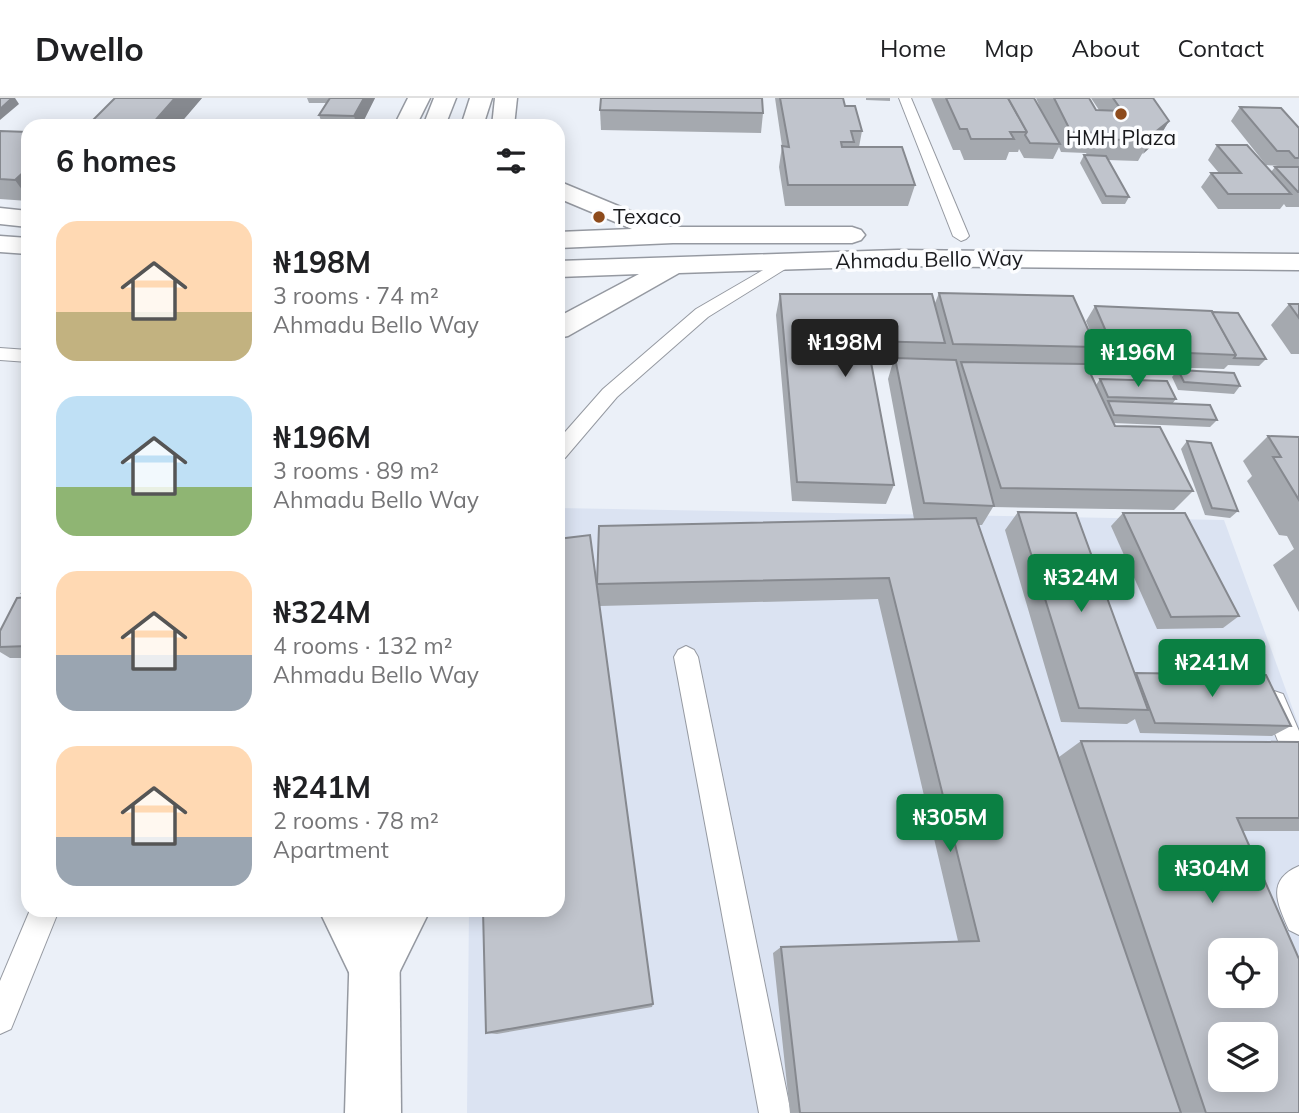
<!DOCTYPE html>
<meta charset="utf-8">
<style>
:root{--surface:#fff;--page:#f6f6f6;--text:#202124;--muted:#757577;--line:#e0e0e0;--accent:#0b8043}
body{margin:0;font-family:Mulish,sans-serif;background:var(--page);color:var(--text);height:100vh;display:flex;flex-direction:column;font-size:26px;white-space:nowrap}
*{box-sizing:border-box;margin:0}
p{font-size:23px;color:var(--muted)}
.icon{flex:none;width:38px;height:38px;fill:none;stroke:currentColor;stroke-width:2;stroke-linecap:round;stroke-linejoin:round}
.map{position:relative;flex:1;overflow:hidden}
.sheet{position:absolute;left:21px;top:21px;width:544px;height:798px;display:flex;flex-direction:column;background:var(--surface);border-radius:21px;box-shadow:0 4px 18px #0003}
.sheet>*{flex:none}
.fabs{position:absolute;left:1208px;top:840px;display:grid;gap:14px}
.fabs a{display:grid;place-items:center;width:70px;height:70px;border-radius:14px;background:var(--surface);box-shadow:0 4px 18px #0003;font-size:35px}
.price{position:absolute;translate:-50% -60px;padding:0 16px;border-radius:7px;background:var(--accent);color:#fff;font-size:23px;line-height:46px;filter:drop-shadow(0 2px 4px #0008)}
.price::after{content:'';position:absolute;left:50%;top:42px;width:21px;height:16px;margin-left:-10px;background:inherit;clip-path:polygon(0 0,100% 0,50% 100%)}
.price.current{background:#222;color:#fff}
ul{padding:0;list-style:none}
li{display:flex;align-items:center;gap:21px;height:175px;padding:0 35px}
li span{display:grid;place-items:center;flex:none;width:196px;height:140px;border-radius:21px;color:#555}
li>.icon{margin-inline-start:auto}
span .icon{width:84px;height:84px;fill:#fffc;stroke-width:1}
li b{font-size:30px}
h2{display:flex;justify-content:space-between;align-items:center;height:84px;padding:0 35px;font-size:30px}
header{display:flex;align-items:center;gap:42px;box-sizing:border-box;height:98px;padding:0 35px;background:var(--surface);border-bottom:2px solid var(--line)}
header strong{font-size:33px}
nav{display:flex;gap:38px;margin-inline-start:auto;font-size:24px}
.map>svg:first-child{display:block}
.built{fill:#dbe3f2;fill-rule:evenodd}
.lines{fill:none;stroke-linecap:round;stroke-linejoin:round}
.lane-casing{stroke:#9599a1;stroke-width:2}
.secondary-casing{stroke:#9599a1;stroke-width:3}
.primary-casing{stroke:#9599a1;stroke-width:3}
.lane{fill:#fff;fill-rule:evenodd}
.secondary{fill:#fff;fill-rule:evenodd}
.primary{fill:#fff;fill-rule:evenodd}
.wall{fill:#a5a9af}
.shaded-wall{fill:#86898f}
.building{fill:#c0c4cc;stroke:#86898f;stroke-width:2;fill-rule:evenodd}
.poi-dot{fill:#8e4b1c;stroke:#fcfdff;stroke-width:2.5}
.labels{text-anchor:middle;stroke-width:7;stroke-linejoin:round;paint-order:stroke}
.far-poi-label{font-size:21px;fill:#191a1d;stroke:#fcfdff}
.far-street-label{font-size:21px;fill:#191a1d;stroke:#fcfdff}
</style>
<header>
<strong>Dwello</strong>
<nav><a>Home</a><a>Map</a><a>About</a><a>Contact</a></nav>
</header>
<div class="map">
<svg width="1299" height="1015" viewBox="0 0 1299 1015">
<rect width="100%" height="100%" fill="#ebf0f8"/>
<!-- built -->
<path class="built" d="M558,410L1224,422L1299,628V1015H467L469,812H558ZM1220,852H1265V898H1220ZM1220,936H1265V982H1220Z"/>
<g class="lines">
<!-- lane casing -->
<g class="lane-casing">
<g id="lane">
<polygon points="899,0 911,0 969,138 966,141 961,143 953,138"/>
<polygon points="784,160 792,165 790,168 708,219 617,299 565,360 558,362 558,342 603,291 696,211"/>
<polygon points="0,250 28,252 28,264 0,262"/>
<polygon points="686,548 694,552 698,559 791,1015 759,1015 674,559 678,552"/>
<polygon points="1274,593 1283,596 1299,633 1299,675 1290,672 1262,604 1265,596"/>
<path d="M1299,768V837L1289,832C1277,805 1266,782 1299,768Z"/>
<polygon points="30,812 59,812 11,931 0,936 0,883"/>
</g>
</g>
<!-- secondary casing -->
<g class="secondary-casing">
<g id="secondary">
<polygon points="434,0 456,0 445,28 423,28"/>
<polygon points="470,0 492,0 483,28 461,28"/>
<polygon points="351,812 399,812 401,1015 345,1015"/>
</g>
</g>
<!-- primary casing -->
<g class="primary-casing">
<g id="primary">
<polygon points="408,0 430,0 416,28 394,28"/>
<polygon points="495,0 517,0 514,28 492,28"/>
<polygon points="558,83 669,129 852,129 861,132 865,137 861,142 852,145 673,145 558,150 558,134 632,131 558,100"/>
<polygon points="0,110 28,113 28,129 0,126"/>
<polygon points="0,138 28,140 28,156 0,154"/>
<polygon points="898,152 1299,156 1299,172 898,168 679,175 568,238 558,240 558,219 639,176 558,179 558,163"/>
<polygon points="319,812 370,812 374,820 379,812 430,812 392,889 374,896 356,889"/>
</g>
</g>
<!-- lane -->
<use href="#lane" class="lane"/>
<!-- secondary -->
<use href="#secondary" class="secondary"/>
<!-- primary -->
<use href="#primary" class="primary"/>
</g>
<!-- wall -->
<g class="wall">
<polygon points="202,0 178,28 94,28 91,24"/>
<polygon points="307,0 375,0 361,28 323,28 319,17 326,5 309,5"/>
<polygon points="775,0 843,0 845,8 862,33 859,49 915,87 908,108 785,108 779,69 782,48"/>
<polygon points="866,0 890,0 890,3 866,2"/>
<polygon points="931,0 1034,0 1042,14 1036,0 1089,0 1096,12 1099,12 1091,0 1153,0 1169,23 1157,43 1142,56 1138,63 1108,62 1129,99 1125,106 1102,106 1080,65 1084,57 1087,57 1086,55 1061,54 1059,49 1053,61 1024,60 1019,51 1018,54 1009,54 1006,62 964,62 960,52 953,52"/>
<polygon points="1240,9 1299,30 1299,109 1286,109 1284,106 1280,111 1218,111 1201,89 1211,75 1219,75 1208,62 1217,47 1271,74 1275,69 1280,69 1278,68 1266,67 1231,23"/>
<polygon points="600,12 763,15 761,35 601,32"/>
<polygon points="0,33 28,34 28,103 0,101"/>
<polygon points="939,195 1096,249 1085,266 1096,287 1100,281 1176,301 1172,306 1217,322 1210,329 1113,325 1115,328 1193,393 1174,412 993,409 982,427 978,427 1059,659 1081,643 1299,644 1299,733 1243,733 1299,1015 790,1015 773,855 781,849 958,843 878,501 600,508 597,486 914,421 888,281 893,264 871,264 894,387 886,406 792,403 776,217 780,196 935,205"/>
<polygon points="1289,206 1299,206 1299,256 1291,256 1271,227"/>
<polygon points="1095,208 1266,261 1259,268 1228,267 1224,271 1104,267 1086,223"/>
<polygon points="1178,272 1240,288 1234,296 1178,292 1172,279"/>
<polygon points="1268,338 1299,339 1299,514 1273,467 1294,451 1287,438 1279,437 1247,383 1252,378 1243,363"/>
<polygon points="1187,343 1238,413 1230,420 1205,417 1181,351"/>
<polygon points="1018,414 1135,576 1136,575 1291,628 1272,638 1140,635 1135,621 1127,626 1061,624 1005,432"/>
<polygon points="1123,415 1239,518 1223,530 1157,531 1111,428"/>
<polygon points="28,499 28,560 10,560 0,554 0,533"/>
<polygon points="653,906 652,909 497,936 486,935"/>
</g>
<!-- shaded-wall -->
<g class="shaded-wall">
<polygon points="12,0 15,0 19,6 0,22 0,11"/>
<polygon points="175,0 202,0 178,28 154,28 153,25"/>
<polygon points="364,0 375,0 361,28 357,28 354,18"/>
<polygon points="1169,23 1157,43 1143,56 1154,35"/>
<polygon points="28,70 28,100 15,82"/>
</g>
<!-- building -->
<g class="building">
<polygon points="0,0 12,0 0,11"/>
<polygon points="115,0 175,0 153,25 91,24"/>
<polygon points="330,0 364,0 354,18 319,17"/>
<polygon points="601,0 762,0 763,15 600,12"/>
<polygon points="780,0 843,0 845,8 855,8 862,33 851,33 854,44 841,44 842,49 902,49 915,87 788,87 782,48 789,49"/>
<polygon points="946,0 1008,0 1027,34 1010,34 1014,41 971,41 967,31 960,31"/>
<polygon points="1008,0 1034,0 1060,46 1030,45 1025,37 1027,34"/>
<polygon points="1054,0 1089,0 1096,12 1122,13 1113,0 1153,0 1169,23 1154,35 1145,35 1150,43 1100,41 1096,35 1071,34"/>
<polygon points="1240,9 1281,10 1299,30 1299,60 1295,60 1289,53 1277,53"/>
<polygon points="0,33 28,34 28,70 15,82 0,81"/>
<polygon points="1217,47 1247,47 1291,96 1228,96 1211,75 1241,75"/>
<polygon points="1084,57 1106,58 1129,99 1106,98"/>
<polygon points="1275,69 1299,69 1299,94 1298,94"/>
<polygon points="939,195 1073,198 1096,249 953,246"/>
<polygon points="780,196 932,196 945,245 867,243 894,387 797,384"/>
<polygon points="1289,206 1299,206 1299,220"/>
<polygon points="1095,208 1212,213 1236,257 1114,252"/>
<polygon points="1212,214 1238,215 1266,261 1234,260 1236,257"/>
<polygon points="895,260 956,262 994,408 924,405"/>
<polygon points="961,264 1086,266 1115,328 1160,329 1193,393 1001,390"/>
<polygon points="1178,272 1234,275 1240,288 1184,284"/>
<polygon points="1100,281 1167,283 1176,301 1108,299"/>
<polygon points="1108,303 1210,307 1217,322 1114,317"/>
<polygon points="1268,338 1299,339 1299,402 1273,359 1281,359"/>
<polygon points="1187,343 1211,345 1238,413 1212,410"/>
<polygon points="1018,414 1076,415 1148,612 1079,610"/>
<polygon points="1123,415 1185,415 1239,518 1171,519"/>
<polygon points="976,420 1181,1015 800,1015 781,849 979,843 889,480 597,486 599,428"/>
<polygon points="590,437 653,906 486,935 483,812 558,812 558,441"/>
<polygon points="28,485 28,495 22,495"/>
<polygon points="28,499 28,548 0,549 0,533 17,500"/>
<polygon points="1136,575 1266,577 1291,628 1155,625"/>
<path d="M1081,643L1299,644V720H1237L1299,861V1015H1206ZM1220,852H1265V898H1220ZM1220,936H1265V982H1220Z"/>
</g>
<!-- markers -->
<g class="poi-dot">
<circle cx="1121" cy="16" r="7"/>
<circle cx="599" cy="119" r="7"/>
</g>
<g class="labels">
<!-- far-poi labels -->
<g class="far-poi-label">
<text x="1121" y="47">HMH Plaza</text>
<text x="613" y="126" text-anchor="start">Texaco</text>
</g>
<!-- far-street labels -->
<g class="far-street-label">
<text transform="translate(929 162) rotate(-1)" y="7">Ahmadu Bello Way</text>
</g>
</g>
</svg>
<div class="fabs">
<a><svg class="icon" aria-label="locate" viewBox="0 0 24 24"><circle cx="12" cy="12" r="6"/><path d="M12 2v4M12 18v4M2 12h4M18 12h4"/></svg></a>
<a><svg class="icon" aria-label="layers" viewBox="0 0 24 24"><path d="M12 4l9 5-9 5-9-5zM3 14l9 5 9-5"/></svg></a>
</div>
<b class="price current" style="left:845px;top:281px">₦198M</b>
<b class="price" style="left:1138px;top:291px">₦196M</b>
<b class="price" style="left:1081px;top:516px">₦324M</b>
<b class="price" style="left:1212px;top:601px">₦241M</b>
<b class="price" style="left:950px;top:756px">₦305M</b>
<b class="price" style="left:1212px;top:807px">₦304M</b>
<section class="sheet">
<h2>6 homes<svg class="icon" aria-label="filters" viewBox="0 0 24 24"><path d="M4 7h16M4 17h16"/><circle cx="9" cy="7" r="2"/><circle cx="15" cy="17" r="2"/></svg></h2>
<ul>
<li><span style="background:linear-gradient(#ffd9b3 65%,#c2b280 0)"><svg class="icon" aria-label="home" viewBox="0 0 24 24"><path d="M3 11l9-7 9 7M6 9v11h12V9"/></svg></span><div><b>₦198M</b><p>3 rooms · 74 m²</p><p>Ahmadu Bello Way</p></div></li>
<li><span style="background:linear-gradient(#bfe0f5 65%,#8fb573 0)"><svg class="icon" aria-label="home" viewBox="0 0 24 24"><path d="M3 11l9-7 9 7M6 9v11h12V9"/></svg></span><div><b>₦196M</b><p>3 rooms · 89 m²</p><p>Ahmadu Bello Way</p></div></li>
<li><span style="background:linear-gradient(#ffd9b3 60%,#9aa5b1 0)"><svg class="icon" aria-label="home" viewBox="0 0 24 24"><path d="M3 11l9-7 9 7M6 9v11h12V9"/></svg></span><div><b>₦324M</b><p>4 rooms · 132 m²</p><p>Ahmadu Bello Way</p></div></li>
<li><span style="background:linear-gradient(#ffd9b3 65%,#9aa5b1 0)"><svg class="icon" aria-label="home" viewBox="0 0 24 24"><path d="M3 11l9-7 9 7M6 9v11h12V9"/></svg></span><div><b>₦241M</b><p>2 rooms · 78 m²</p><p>Apartment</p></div></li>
</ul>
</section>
</div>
